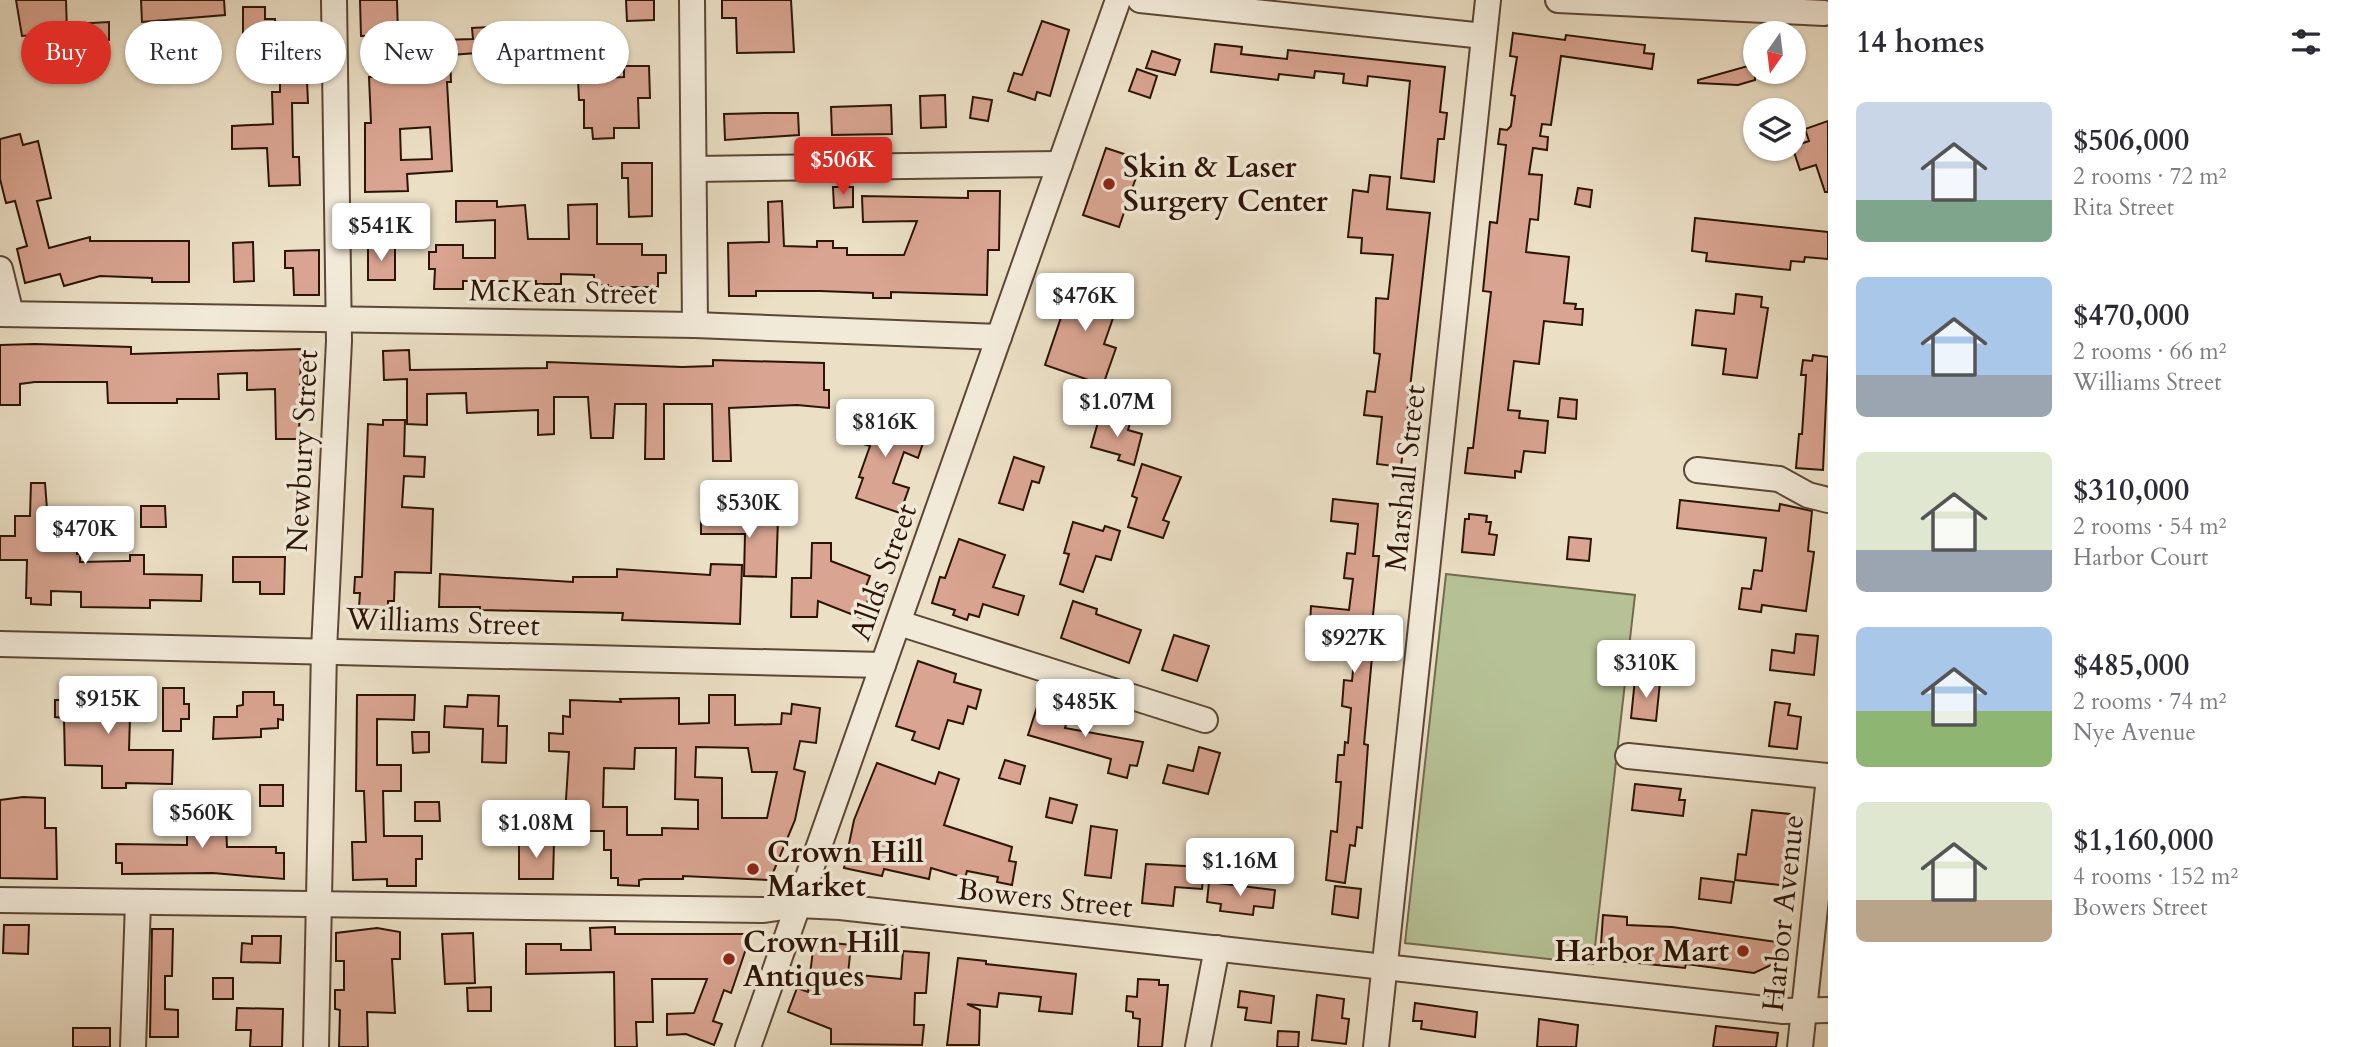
<!DOCTYPE html>
<meta charset="utf-8">
<style>
:root{--surface:#fff;--page:#f2f2f3;--text:#2b2b33;--muted:#7c7c81;--accent:#d93025}
body{margin:0;font-family:Cardo,serif;background:var(--page);color:var(--text);height:100vh;display:flex;flex-direction:column;font-size:26px;white-space:nowrap}
*{box-sizing:border-box;margin:0}
p{font-size:23px;color:var(--muted)}
.icon{flex:none;width:38px;height:38px;fill:none;stroke:currentColor;stroke-width:2;stroke-linecap:round;stroke-linejoin:round}
.map{position:relative;flex:1;overflow:hidden}
.panel{display:flex;flex-direction:column;background:var(--surface);width:525px}
.panel>*{flex:none}
.hud{position:absolute;left:21px;top:21px;width:665px;height:63px;display:flex;gap:14px}
.needle{width:46px;rotate:194deg}
.buttons{position:absolute;left:1743px;top:21px;display:grid;gap:14px}
.buttons a{display:grid;place-items:center;width:63px;height:63px;border-radius:50%;background:var(--surface);box-shadow:0 2px 5px #0004;font-size:35px}
.price{position:absolute;translate:-50% -60px;padding:0 16px;border-radius:7px;background:#fff;color:#222;font-size:23px;line-height:46px;filter:drop-shadow(0 2px 4px #0008)}
.price::after{content:'';position:absolute;left:50%;top:42px;width:21px;height:16px;margin-left:-10px;background:inherit;clip-path:polygon(0 0,100% 0,50% 100%)}
.price.active{background:var(--accent);color:#fff}
ul{padding:0;list-style:none}
li{display:flex;align-items:center;gap:21px;height:175px;padding:0 28px}
li span{display:grid;place-items:center;flex:none;width:196px;height:140px;border-radius:10px;color:#555}
li>.icon{margin-inline-start:auto}
span .icon{width:84px;height:84px;fill:#fffc;stroke-width:1}
li b{font-size:30px}
h2{display:flex;justify-content:space-between;align-items:center;height:84px;padding:0 28px;font-size:30px}
.tag{padding:0 24px;border-radius:32px;background:var(--surface);box-shadow:0 2px 5px #0004;font-size:24px;line-height:63px}
.tag.active{background:var(--accent);color:#fff}
main{display:flex;flex:1;min-height:0}
.map>svg:first-child{display:block}
.green{fill:#b6c296;stroke:#716b4d;stroke-width:2}
.building{fill:#d9a491;stroke:#2c1404;stroke-width:2;fill-rule:evenodd}
.lines{fill:none;stroke-linecap:round;stroke-linejoin:round}
.minor-casing{stroke:#5c4734;stroke-width:28}
.minor{stroke:#f2ead9;stroke-width:24}
.poi-dot{fill:#8f2418;stroke:#f2ead9;stroke-width:2.5}
.labels{text-anchor:middle;stroke-width:7;stroke-linejoin:round;paint-order:stroke}
.poi-label{font-size:30px;font-weight:bold;fill:#2c1404;stroke:#f2ead9;text-anchor:start}
.street-label{font-size:30px;fill:#2c1404;stroke:#f2ead9}
</style>
<main>
<div class="map">
<svg width="1828" height="1047" viewBox="0 0 1828 1047">
<rect width="100%" height="100%" fill="#ebdfc5"/>
<filter id="stains"><feTurbulence type="fractalNoise" baseFrequency=".00286" numOctaves="4"/><feColorMatrix values="0 0 0 0 .2 0 0 0 0 .09 0 0 0 0 .02 0 0 0 .5 -.17"/></filter>
<radialGradient id="worn" r=".72"><stop offset=".6" stop-color="#630" stop-opacity="0"/><stop offset="1" stop-color="#630" stop-opacity=".3"/></radialGradient>
<!-- green -->
<polygon class="green" points="1446,574 1635,595 1593,964 1405,943"/>
<!-- building -->
<g class="building">
<polygon points="16,0 66,0 67,32 22,36"/>
<polygon points="141,0 224,0 225,15 142,22"/>
<polygon points="360,0 397,0 398,35 361,36"/>
<polygon points="626,0 654,0 654,20 627,21"/>
<polygon points="722,0 791,0 794,52 737,53 736,18 722,18"/>
<polygon points="243,7 265,7 265,19 275,19 275,42 271,42 272,59 243,62"/>
<polygon points="1042,21 1069,30 1050,96 1037,92 1035,100 1008,91 1014,73 1022,75"/>
<polygon points="109,22 109,40 89,41 90,50 75,51 74,24"/>
<path d="M489,27L491,52L450,55L451,82H447L452,171L407,174L408,191L365,192V123H371L369,77L410,75V41L473,39L472,28ZM430,127L432,159L401,160L400,129Z"/>
<polygon points="1513,33 1565,40 1566,35 1645,45 1644,53 1654,54 1652,69 1561,56 1551,125 1542,124 1540,136 1548,137 1547,150 1533,148 1529,174 1542,175 1538,220 1530,219 1526,252 1569,257 1564,303 1576,304 1575,309 1583,309 1582,325 1544,321 1539,364 1514,361 1508,410 1520,411 1519,418 1548,421 1545,453 1524,451 1521,472 1515,471 1515,478 1465,473 1468,448 1473,448 1491,292 1483,291 1490,222 1497,223 1506,145 1498,144 1500,129 1507,130 1511,126 1515,96 1511,95 1517,57 1510,56"/>
<polygon points="1215,44 1242,47 1241,54 1287,59 1288,50 1445,67 1440,112 1447,113 1444,139 1438,139 1434,182 1401,178 1410,81 1368,76 1367,86 1343,83 1344,74 1315,71 1314,78 1279,74 1278,80 1211,72"/>
<polygon points="1152,51 1180,60 1175,75 1146,68"/>
<polygon points="1755,64 1755,80 1738,85 1698,83 1698,80"/>
<polygon points="624,66 649,66 650,98 638,98 639,128 614,128 614,138 593,139 592,128 584,128 584,100 579,100 578,79 624,77"/>
<polygon points="1137,69 1157,76 1150,98 1129,91"/>
<polygon points="307,81 308,103 292,103 293,157 299,157 300,185 269,186 267,148 232,149 232,126 273,124 272,92 280,92 280,83"/>
<polygon points="945,95 946,127 921,128 920,96"/>
<polygon points="973,97 992,100 988,121 970,118"/>
<polygon points="891,105 892,134 832,135 831,107"/>
<polygon points="766,113 798,113 799,135 725,140 724,114"/>
<polygon points="1828,121 1828,192 1825,192 1816,165 1800,170 1793,149 1794,146 1809,141 1805,129"/>
<polygon points="20,134 23,145 38,141 51,198 37,201 49,248 90,237 90,241 189,241 189,282 152,282 152,278 100,276 64,286 60,274 25,283 17,249 27,246 15,201 6,203 0,179 0,139"/>
<polygon points="1106,148 1142,160 1119,227 1083,215"/>
<polygon points="622,163 652,163 652,216 629,217 628,178 622,178"/>
<polygon points="1370,175 1390,177 1387,209 1430,213 1401,467 1377,464 1382,417 1364,415 1367,391 1375,392 1380,354 1374,353 1376,298 1388,299 1393,255 1361,253 1362,238 1348,237 1353,190 1368,192"/>
<polygon points="833,187 853,187 853,207 834,208"/>
<polygon points="1578,188 1592,190 1590,207 1575,204"/>
<polygon points="968,191 1000,191 999,250 988,250 987,295 891,292 891,298 873,298 873,293 820,291 756,291 756,296 729,296 728,243 769,242 768,202 782,201 784,246 817,247 817,241 833,241 833,248 847,248 847,255 904,255 917,221 863,222 862,196 968,198"/>
<polygon points="456,201 497,201 497,207 525,205 528,239 569,239 568,205 597,204 597,244 642,244 642,255 666,255 666,273 658,273 658,287 608,287 608,285 594,285 594,275 561,274 561,284 536,284 536,281 463,281 463,289 434,289 435,269 429,269 429,252 436,252 436,245 463,245 463,258 495,258 495,220 456,222"/>
<polygon points="1695,218 1828,232 1828,259 1805,257 1804,262 1791,261 1790,270 1706,261 1707,253 1692,251"/>
<polygon points="253,242 254,281 234,282 233,243"/>
<rect x="368" y="245" width="27" height="35"/>
<polygon points="319,250 319,295 294,295 293,268 285,268 285,251"/>
<polygon points="1074,279 1121,295 1104,344 1116,348 1103,385 1045,365"/>
<polygon points="1736,294 1762,297 1761,307 1768,308 1757,378 1723,374 1726,349 1692,345 1696,310 1734,314"/>
<polygon points="35,344 131,347 131,354 301,349 299,439 276,439 275,389 247,390 247,373 218,374 219,399 177,399 177,403 108,403 107,382 35,382 20,384 20,405 0,405 0,345"/>
<polygon points="409,350 410,370 547,368 547,362 682,367 713,366 713,360 824,363 824,390 829,390 829,408 797,405 729,408 731,461 713,461 712,404 664,404 664,459 645,459 646,404 615,404 613,438 591,438 588,397 554,397 554,434 538,435 538,410 467,413 466,393 427,394 427,425 407,424 407,379 384,380 383,351"/>
<polygon points="1813,355 1828,357 1823,470 1796,468 1799,434 1802,434 1806,375 1801,375 1803,360 1812,361"/>
<polygon points="1560,398 1577,400 1576,419 1558,417"/>
<polygon points="1100,415 1130,423 1128,430 1142,434 1134,465 1118,460 1120,455 1091,447"/>
<polygon points="887,416 927,431 918,458 904,452 893,483 909,488 900,513 856,498 863,478 859,477 870,446 844,438 850,419 882,429"/>
<polygon points="383,420 405,420 404,456 425,457 424,477 404,476 402,507 433,509 431,573 395,572 394,601 388,601 388,608 359,607 360,593 354,593 355,577 362,577 368,424 383,425"/>
<polygon points="1014,457 1044,467 1039,483 1032,481 1023,510 999,503"/>
<polygon points="1142,464 1181,477 1163,520 1169,522 1163,538 1128,527 1137,498 1132,496"/>
<polygon points="31,483 45,483 48,522 76,522 77,554 80,554 80,562 126,561 130,561 130,555 144,555 144,574 202,575 201,601 150,600 150,608 81,607 81,592 51,591 51,605 31,604 31,598 26,598 27,560 0,560 0,536 15,536 15,516 30,516"/>
<polygon points="1333,499 1378,504 1373,556 1379,556 1372,625 1386,626 1383,658 1372,657 1364,744 1368,745 1362,828 1357,827 1355,846 1350,845 1345,883 1326,880 1331,831 1337,832 1341,782 1336,782 1338,755 1344,755 1345,742 1348,743 1351,708 1342,706 1344,680 1352,681 1356,638 1350,637 1350,629 1310,626 1311,606 1349,610 1353,579 1344,578 1347,553 1355,554 1358,524 1331,521"/>
<polygon points="1680,500 1779,511 1780,504 1812,511 1808,551 1814,552 1806,611 1762,605 1761,612 1739,609 1742,588 1751,589 1754,570 1762,571 1766,538 1677,528"/>
<polygon points="141,506 165,506 166,527 141,527"/>
<polygon points="701,514 778,519 776,577 744,576 745,534 701,534"/>
<polygon points="1469,514 1487,516 1486,522 1491,522 1489,534 1497,535 1494,555 1462,552 1465,519 1469,519"/>
<polygon points="1073,522 1103,531 1105,526 1120,531 1111,560 1096,556 1083,592 1060,584 1069,554 1064,553"/>
<polygon points="1569,537 1591,539 1589,561 1567,559"/>
<polygon points="959,539 1005,555 993,587 1024,596 1018,615 983,604 979,617 969,614 967,620 953,615 955,610 932,603 940,577 945,578"/>
<polygon points="812,543 831,543 831,561 870,576 865,589 871,592 861,618 818,601 817,617 791,617 792,578 811,578"/>
<polygon points="233,557 285,557 284,594 260,594 260,582 233,582"/>
<polygon points="711,564 742,565 740,624 622,620 623,613 480,610 480,607 439,607 440,574 573,582 573,577 617,577 617,569 710,575"/>
<polygon points="1073,601 1097,609 1096,614 1141,630 1129,663 1061,638"/>
<polygon points="1796,634 1818,636 1814,675 1770,670 1772,650 1794,653"/>
<polygon points="1174,635 1209,646 1197,681 1162,670"/>
<polygon points="918,661 956,674 954,682 981,690 976,709 968,706 963,724 948,720 939,749 912,740 915,732 896,726"/>
<polygon points="1635,679 1660,682 1656,721 1631,718"/>
<polygon points="61,684 131,684 129,750 173,750 172,784 126,783 126,788 102,788 102,766 65,765 64,718 55,717 55,700 60,700"/>
<polygon points="163,688 184,688 184,704 189,704 189,719 181,719 181,731 163,731"/>
<polygon points="243,692 274,692 274,705 283,705 283,720 278,719 278,728 261,729 261,737 213,739 214,717 237,717 237,706 243,705"/>
<polygon points="357,695 415,695 414,720 377,719 377,765 401,765 401,791 383,791 384,836 422,836 422,859 416,859 416,886 387,886 387,879 353,880 352,842 366,842 364,791 356,791"/>
<polygon points="468,695 499,696 498,726 507,726 506,763 482,762 483,729 444,727 445,706 467,707"/>
<path d="M709,695H735V725L781,724L782,713L791,714L792,704L820,708L816,743L800,741L794,769L805,772L795,820L770,880L683,876V879H644L639,880V886L618,885V878H611V850H604V831H564L569,752L549,751V733L563,734V716L570,717V700L621,702L620,699L679,698V724L709,723ZM696,747L748,748L752,772H777L767,818H722V778L695,777ZM635,748H676L675,799L698,800V829L662,828V835H627V807H603L604,768L634,769Z"/>
<polygon points="1039,701 1070,711 1065,728 1143,742 1137,766 1130,765 1127,778 1108,773 1111,759 1028,735"/>
<polygon points="1775,702 1790,704 1788,715 1801,717 1797,749 1769,746"/>
<polygon points="412,732 429,732 429,752 413,753"/>
<polygon points="1199,747 1220,753 1208,794 1163,783 1168,765 1193,771"/>
<polygon points="1005,760 1025,766 1020,784 999,778"/>
<polygon points="877,763 935,784 939,772 959,779 944,825 1012,847 1009,861 1016,862 1012,885 997,882 998,877 967,871 965,878 931,868 929,879 884,869 882,876 844,868 854,820"/>
<polygon points="1635,784 1681,789 1679,800 1685,800 1683,816 1632,810"/>
<rect x="260" y="785" width="23" height="21"/>
<polygon points="23,797 45,798 45,828 56,828 57,879 0,878 0,800"/>
<polygon points="1050,798 1077,805 1072,823 1046,817"/>
<polygon points="187,799 225,799 227,847 276,847 276,853 284,853 284,879 213,873 122,874 122,863 116,863 116,844 187,845"/>
<polygon points="415,802 439,802 440,821 415,821"/>
<rect x="503" y="803" width="21" height="19"/>
<polygon points="1752,810 1790,814 1781,885 1735,880 1738,854 1746,855"/>
<polygon points="1091,826 1117,830 1111,878 1085,875"/>
<polygon points="519,841 554,842 553,879 519,879"/>
<polygon points="1146,864 1204,867 1202,889 1175,887 1173,906 1142,903"/>
<polygon points="1701,878 1734,882 1731,903 1699,899"/>
<polygon points="1209,882 1275,890 1273,908 1254,906 1253,915 1220,911 1221,904 1207,902"/>
<polygon points="1335,886 1361,889 1358,918 1332,914"/>
<polygon points="1603,915 1627,917 1627,925 1672,927 1784,943 1782,960 1754,973 1686,964 1685,968 1600,959"/>
<polygon points="4,925 29,925 28,954 3,953"/>
<polygon points="615,927 615,934 751,934 731,993 724,990 713,1021 722,1024 714,1045 686,1034 667,1035 667,1014 694,1013 707,979 652,979 653,1022 636,1022 637,1047 615,1047 614,972 526,974 526,944 561,944 561,950 591,950 590,928"/>
<polygon points="377,928 400,932 400,959 392,959 395,1013 367,1012 368,1047 339,1047 340,1010 335,1009 335,990 344,990 344,961 336,961 336,933"/>
<polygon points="152,929 173,929 172,976 165,976 165,1009 178,1010 178,1037 150,1037"/>
<polygon points="473,933 475,983 445,984 442,934"/>
<polygon points="252,936 281,936 280,963 241,962 242,943 252,944"/>
<polygon points="814,941 851,945 848,974 901,979 903,951 929,953 926,993 915,993 914,1025 924,1025 922,1045 831,1044 831,1029 788,1012 797,988 808,992"/>
<polygon points="958,958 986,961 986,964 1076,974 1072,1014 1039,1011 1041,997 999,993 997,1007 967,1004 980,1010 979,1045 947,1045"/>
<rect x="213" y="978" width="20" height="21"/>
<polygon points="1138,979 1159,980 1159,985 1168,985 1162,1047 1138,1047 1140,1019 1133,1018 1133,1012 1126,1011 1127,996 1137,997"/>
<polygon points="491,987 491,1011 468,1011 467,988"/>
<polygon points="1240,991 1274,996 1271,1023 1245,1020 1247,1008 1238,1007"/>
<polygon points="1317,995 1344,999 1342,1018 1349,1019 1346,1044 1312,1040"/>
<polygon points="1415,1003 1477,1012 1475,1037 1421,1029 1422,1021 1413,1021"/>
<polygon points="237,1008 283,1009 282,1047 250,1047 251,1030 236,1030"/>
<polygon points="1539,1019 1578,1025 1576,1047 1537,1047"/>
<polygon points="1716,1026 1778,1033 1776,1047 1713,1047"/>
<rect x="73" y="1028" width="37" height="19"/>
<polygon points="1278,1031 1299,1032 1298,1047 1277,1047"/>
</g>
<g class="lines">
<!-- minor casing -->
<g class="minor-casing">
<g id="minor">
<polyline points="692,0 695,325"/>
<polyline points="1140,0 1484,36"/>
<polyline points="1558,0 1824,13"/>
<polyline points="694,169 1060,164"/>
<polyline points="0,269 11,314"/>
<polyline points="0,314 695,325 999,337"/>
<polyline points="1697,470 1779,479 1808,495 1828,500"/>
<polyline points="899,623 1205,720"/>
<polyline points="0,644 883,665"/>
<polyline points="1628,756 1828,776"/>
<polyline points="0,900 764,910 798,905 840,907 1783,1011 1828,1010"/>
<polyline points="133,1047 138,903"/>
<polyline points="316,1047 324,650 339,341 334,0"/>
<polyline points="748,1047 1118,0"/>
<polyline points="1198,1047 1217,948"/>
<polyline points="1376,1047 1488,0"/>
<polyline points="1800,1047 1828,787"/>
</g>
</g>
<!-- minor -->
<use href="#minor" class="minor"/>
</g>
<!-- markers -->
<g class="poi-dot">
<circle cx="1109" cy="184" r="7"/>
<circle cx="753" cy="869" r="7"/>
<circle cx="1743" cy="951" r="7"/>
<circle cx="729" cy="959" r="7"/>
</g>
<g class="labels">
<!-- poi labels -->
<g class="poi-label">
<text x="1123" y="177">Skin &amp; Laser<tspan x="1123" dy="34">Surgery Center</tspan></text>
<text x="767" y="862">Crown Hill<tspan x="767" dy="34">Market</tspan></text>
<text x="743" y="952">Crown Hill<tspan x="743" dy="34">Antiques</tspan></text>
<text x="1729" y="961" text-anchor="end">Harbor Mart</text>
</g>
<!-- street labels -->
<g class="street-label">
<text transform="translate(563 292) rotate(1)" y="10">McKean Street</text>
<text transform="translate(302 451) rotate(-87)" y="10">Newbury Street</text>
<text transform="translate(1405 478) rotate(-84)" y="10">Marshall Street</text>
<text transform="translate(883 572) rotate(-70)" y="10">Allds Street</text>
<text transform="translate(443 622) rotate(2)" y="10">Williams Street</text>
<text transform="translate(1045 898) rotate(6)" y="10">Bowers Street</text>
<text transform="translate(1783 913) rotate(-84)" y="10">Harbor Avenue</text>
</g>
</g>
<rect width="100%" height="100%" filter="url(#stains)"/>
<rect width="100%" height="100%" fill="url(#worn)"/>
</svg>
<div class="buttons">
<a><svg class="needle" viewBox="-14 -14 28 28"><path d="M0-13l5 13h-10z" fill="#e53935"/><path d="M0 13l5-13h-10z" fill="#7c7c81"/></svg></a>
<a><svg class="icon" aria-label="layers" viewBox="0 0 24 24"><path d="M12 4l9 5-9 5-9-5zM3 14l9 5 9-5"/></svg></a>
</div>
<b class="price active" style="left:843px;top:197px">$506K</b>
<b class="price" style="left:381px;top:263px">$541K</b>
<b class="price" style="left:1085px;top:333px">$476K</b>
<b class="price" style="left:1117px;top:439px">$1.07M</b>
<b class="price" style="left:885px;top:459px">$816K</b>
<b class="price" style="left:749px;top:540px">$530K</b>
<b class="price" style="left:85px;top:566px">$470K</b>
<b class="price" style="left:1354px;top:675px">$927K</b>
<b class="price" style="left:1646px;top:700px">$310K</b>
<b class="price" style="left:108px;top:736px">$915K</b>
<b class="price" style="left:1085px;top:739px">$485K</b>
<b class="price" style="left:202px;top:850px">$560K</b>
<b class="price" style="left:536px;top:860px">$1.08M</b>
<b class="price" style="left:1240px;top:898px">$1.16M</b>
<div class="hud">
<a class="tag active">Buy</a>
<a class="tag">Rent</a>
<a class="tag">Filters</a>
<a class="tag">New</a>
<a class="tag">Apartment</a>
</div>
</div>
<section class="panel">
<h2>14 homes<svg class="icon" aria-label="filters" viewBox="0 0 24 24"><path d="M4 7h16M4 17h16"/><circle cx="9" cy="7" r="2"/><circle cx="15" cy="17" r="2"/></svg></h2>
<ul>
<li><span style="background:linear-gradient(#c9d6e8 70%,#7fa58c 0)"><svg class="icon" aria-label="home" viewBox="0 0 24 24"><path d="M3 11l9-7 9 7M6 9v11h12V9"/></svg></span><div><b>$506,000</b><p>2 rooms · 72 m²</p><p>Rita Street</p></div></li>
<li><span style="background:linear-gradient(#a9c7e8 70%,#9aa5b1 0)"><svg class="icon" aria-label="home" viewBox="0 0 24 24"><path d="M3 11l9-7 9 7M6 9v11h12V9"/></svg></span><div><b>$470,000</b><p>2 rooms · 66 m²</p><p>Williams Street</p></div></li>
<li><span style="background:linear-gradient(#dfe7d0 70%,#9aa5b1 0)"><svg class="icon" aria-label="home" viewBox="0 0 24 24"><path d="M3 11l9-7 9 7M6 9v11h12V9"/></svg></span><div><b>$310,000</b><p>2 rooms · 54 m²</p><p>Harbor Court</p></div></li>
<li><span style="background:linear-gradient(#a9c7e8 60%,#8fb573 0)"><svg class="icon" aria-label="home" viewBox="0 0 24 24"><path d="M3 11l9-7 9 7M6 9v11h12V9"/></svg></span><div><b>$485,000</b><p>2 rooms · 74 m²</p><p>Nye Avenue</p></div></li>
<li><span style="background:linear-gradient(#dfe7d0 70%,#b9a48a 0)"><svg class="icon" aria-label="home" viewBox="0 0 24 24"><path d="M3 11l9-7 9 7M6 9v11h12V9"/></svg></span><div><b>$1,160,000</b><p>4 rooms · 152 m²</p><p>Bowers Street</p></div></li>
</ul>
</section>
</main>
